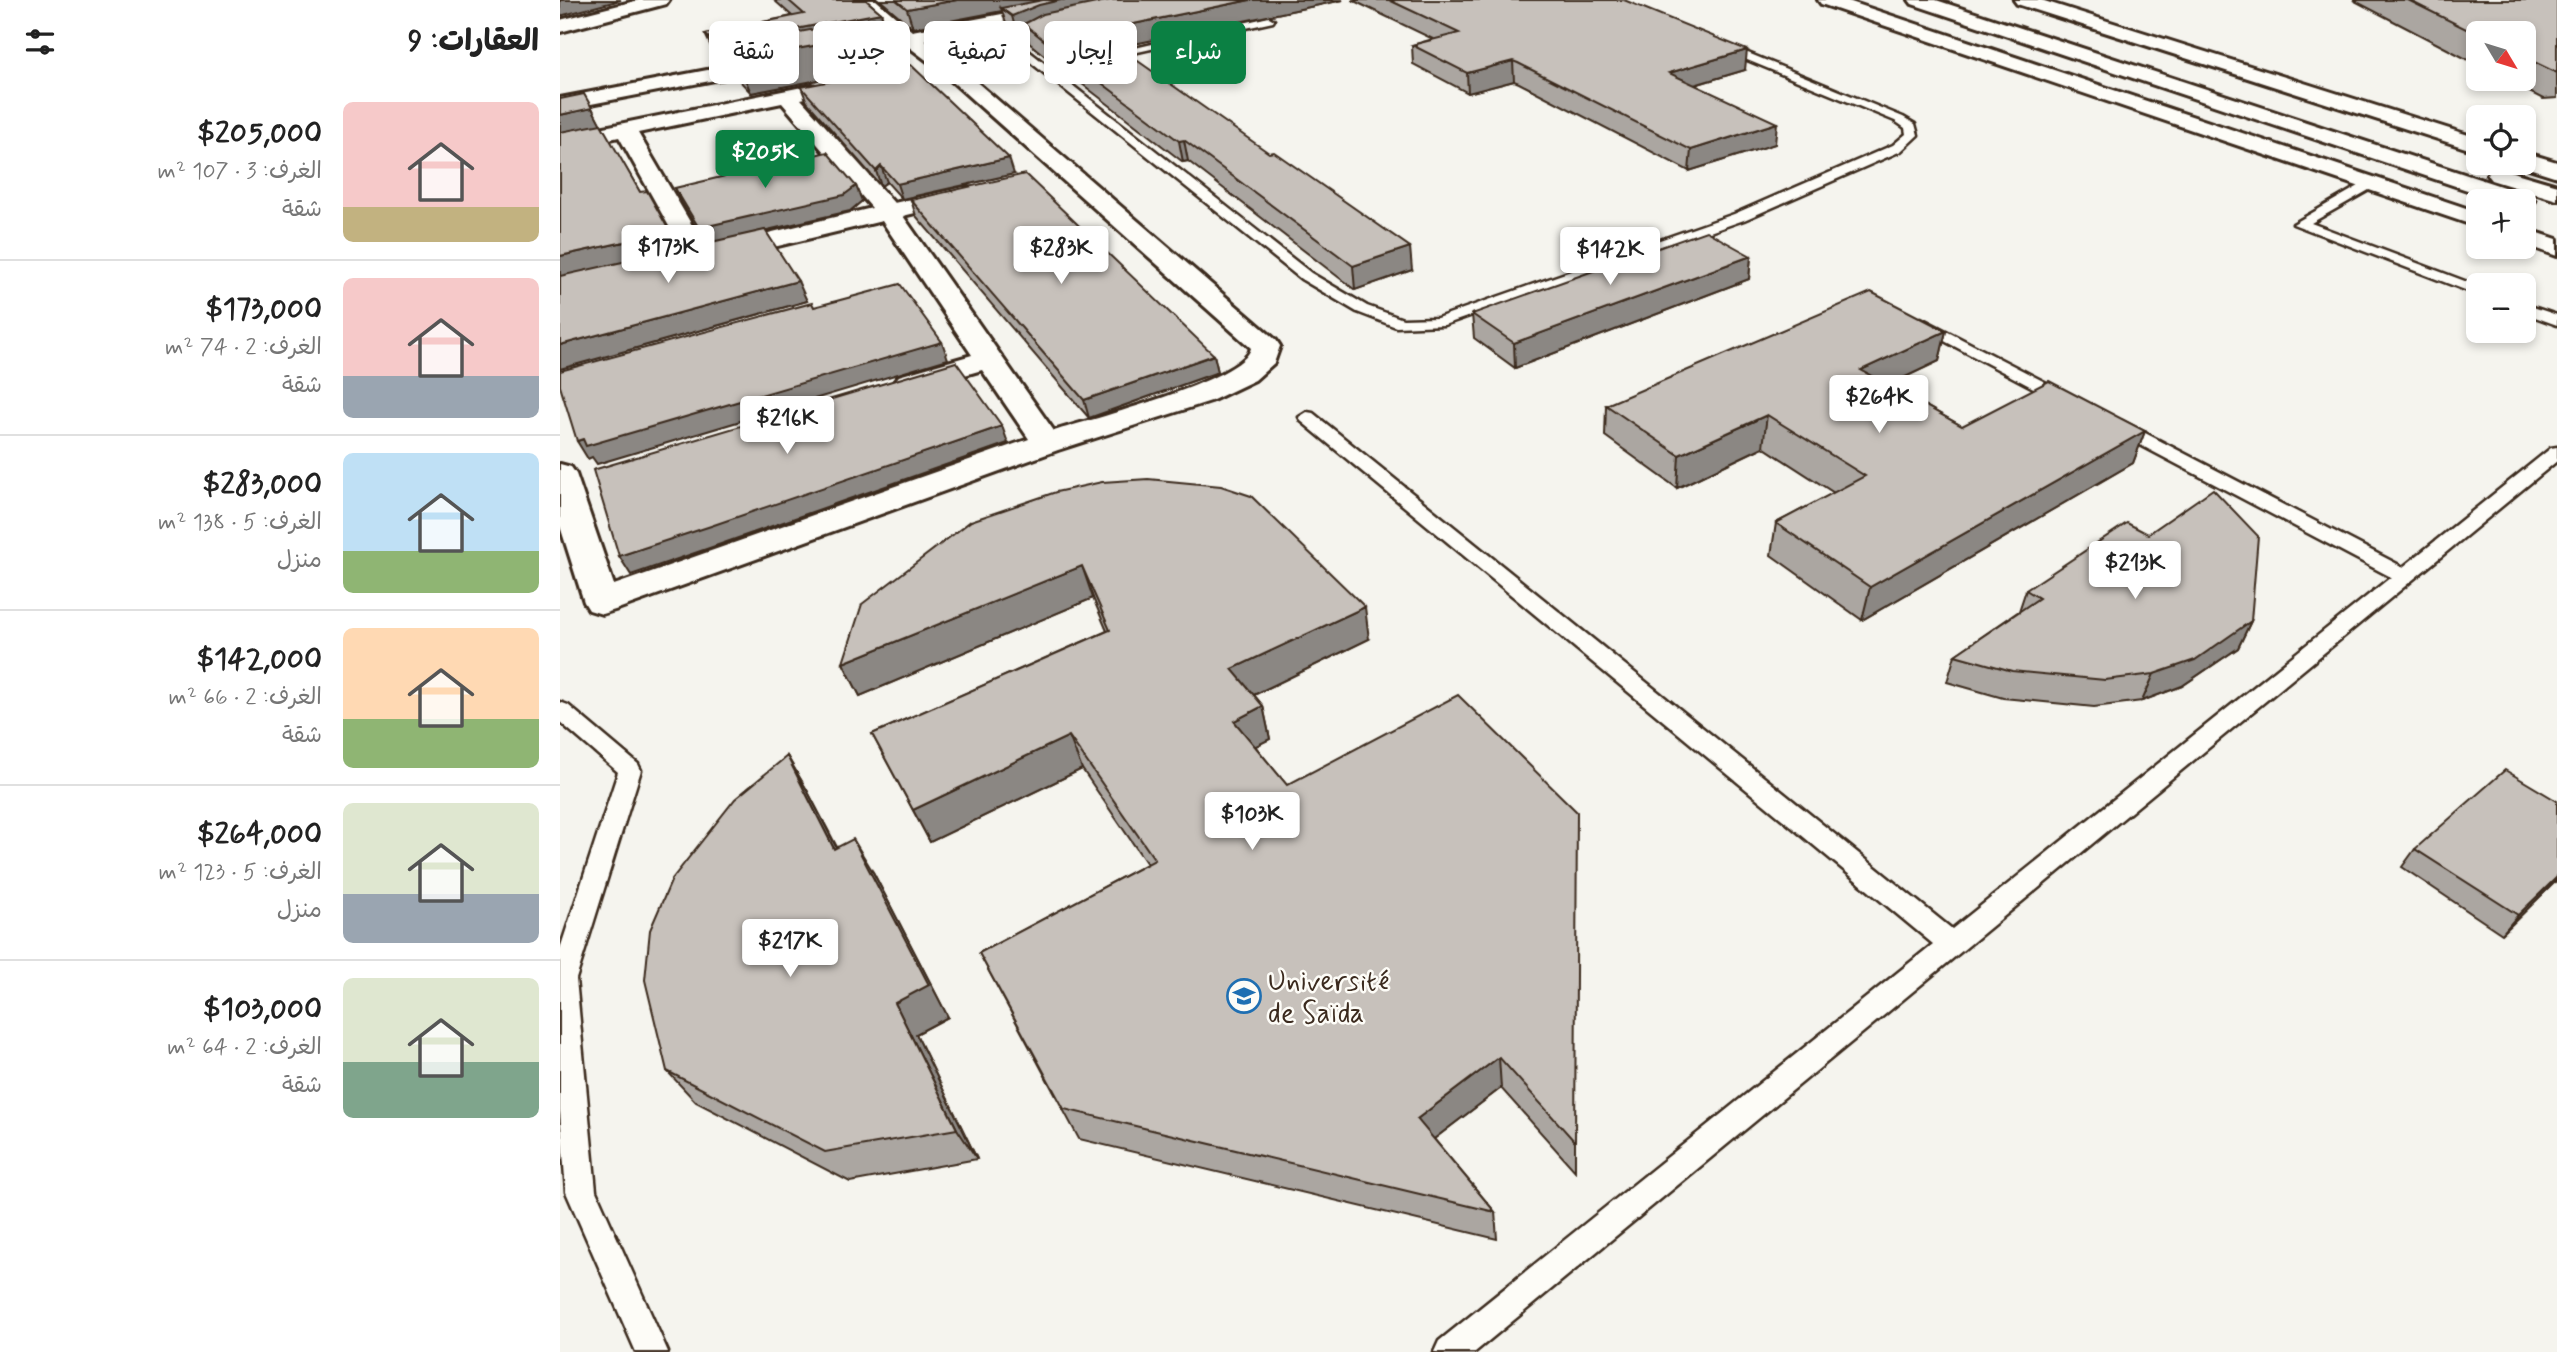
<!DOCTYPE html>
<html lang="ar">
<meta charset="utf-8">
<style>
:root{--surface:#fff;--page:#f6f6f6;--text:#222;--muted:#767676;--line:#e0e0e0;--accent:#0b8043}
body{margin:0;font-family:Mynerve,"Playpen Sans Arabic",sans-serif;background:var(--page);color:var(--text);direction:rtl;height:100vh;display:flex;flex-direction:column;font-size:26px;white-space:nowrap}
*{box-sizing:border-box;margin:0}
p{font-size:23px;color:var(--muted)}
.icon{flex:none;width:38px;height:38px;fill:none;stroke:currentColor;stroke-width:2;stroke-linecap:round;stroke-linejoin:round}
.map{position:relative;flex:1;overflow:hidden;direction:ltr}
.details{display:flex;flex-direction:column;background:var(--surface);width:560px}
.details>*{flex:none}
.hud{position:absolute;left:21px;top:21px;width:665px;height:63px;direction:rtl;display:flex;gap:14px}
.needle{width:46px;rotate:128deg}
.fabs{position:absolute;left:1906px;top:21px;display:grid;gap:14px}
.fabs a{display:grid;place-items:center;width:70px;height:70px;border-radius:10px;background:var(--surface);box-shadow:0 4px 10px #0003;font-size:35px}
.price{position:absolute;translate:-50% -60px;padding:0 16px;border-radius:7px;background:#fff;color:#222;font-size:23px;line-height:46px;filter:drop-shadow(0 2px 4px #0008)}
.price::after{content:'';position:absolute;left:50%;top:42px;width:21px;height:16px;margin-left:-10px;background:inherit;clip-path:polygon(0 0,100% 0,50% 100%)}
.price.on{background:var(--accent);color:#fff}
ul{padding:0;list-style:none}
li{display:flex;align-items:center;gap:21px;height:175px;padding:0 21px}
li+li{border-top:2px solid var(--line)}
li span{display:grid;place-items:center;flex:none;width:196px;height:140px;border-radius:10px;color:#555}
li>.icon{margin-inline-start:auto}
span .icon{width:84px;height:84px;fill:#fffc;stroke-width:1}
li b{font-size:30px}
h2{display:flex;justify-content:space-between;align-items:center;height:84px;padding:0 21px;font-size:30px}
.tag{padding:0 24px;border-radius:10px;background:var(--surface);box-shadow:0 4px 10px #0003;font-size:24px;line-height:63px}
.tag.on{background:var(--accent);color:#fff}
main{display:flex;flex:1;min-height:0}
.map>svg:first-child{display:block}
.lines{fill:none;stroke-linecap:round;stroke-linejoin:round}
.service-casing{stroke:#3b2a1e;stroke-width:5}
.minor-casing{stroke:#3b2a1e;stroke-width:6}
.tertiary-casing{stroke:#3b2a1e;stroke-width:6}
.secondary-casing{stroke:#3b2a1e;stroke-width:6}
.primary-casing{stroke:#3b2a1e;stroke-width:6}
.service{fill:#fdfcf7;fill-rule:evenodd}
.minor{fill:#fdfcf7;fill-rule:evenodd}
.tertiary{fill:#fdfcf7;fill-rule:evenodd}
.secondary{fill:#fdfcf7;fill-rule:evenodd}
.primary{fill:#fdfcf7;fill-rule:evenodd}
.wall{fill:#aba6a1;stroke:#3b2a1e;stroke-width:2}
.shaded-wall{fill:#8b8783;stroke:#3b2a1e;stroke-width:2}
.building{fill:#c7c1bb;stroke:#3b2a1e;stroke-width:2}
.labels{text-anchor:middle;stroke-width:5;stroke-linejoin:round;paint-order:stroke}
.near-poi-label{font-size:28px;fill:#3b2a1e;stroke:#fdfcf7;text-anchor:start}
</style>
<main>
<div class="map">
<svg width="1997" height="1352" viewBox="0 0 1997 1352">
<rect width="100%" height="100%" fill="#f5f4ee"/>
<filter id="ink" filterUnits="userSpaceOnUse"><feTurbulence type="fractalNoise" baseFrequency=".0143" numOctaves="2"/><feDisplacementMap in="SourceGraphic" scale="14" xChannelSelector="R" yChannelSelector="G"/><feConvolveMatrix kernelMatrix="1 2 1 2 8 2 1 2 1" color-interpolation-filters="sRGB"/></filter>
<g filter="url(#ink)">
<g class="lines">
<!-- service casing -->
<g class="service-casing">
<g id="service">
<polygon points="709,17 714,20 713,22 537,61 532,58"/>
<polygon points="491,25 500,27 467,41 465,48 751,273 807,306 843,319 877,318 1174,214 1333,145 1346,134 1345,128 1335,121 1158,48 1158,44 1166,44 1343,117 1355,124 1358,135 1341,151 1184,220 884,325 836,327 797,312 741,279 454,49 459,37"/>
<polygon points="1811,179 1816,180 1816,186 1751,223 1918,286 1918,295 1733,224"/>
<polygon points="1964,304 1997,315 1997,325 1964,313"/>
<polygon points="1361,318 1512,396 1514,399 1512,402 1500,402 1356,326 1353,323"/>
<polygon points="747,412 753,413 1392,929 1831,577 1550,429 1548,425 1550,421 1562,421 1843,567 1991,448 1997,447 1997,461 915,1352 874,1352 879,1341 1373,944 741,421 739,417"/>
<polygon points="0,702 8,705 78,764 81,770 16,979 36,1191 108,1352 76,1352 6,1192 0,1111 0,949 58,772 0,722"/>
</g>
</g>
<!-- minor casing -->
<g class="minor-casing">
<g id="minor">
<polygon points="79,0 109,0 106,4 0,32 0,20"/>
<path d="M296,0H316L352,31L516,0H554L545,5L364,40L391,60L716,340L720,346L714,363L695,380L651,401L498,450L55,610L42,614L29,610L24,602L0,526V464L11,467L16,474L54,585L469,439L422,370L349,391L339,388L334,382L339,376L412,355L322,221L159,260L150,258L147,262L138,265L129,262L59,137L0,150V136L252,85L259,87L262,91L259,95L241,99L334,203L404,187L412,189L416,194L412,199L343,216L494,431C528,420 685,380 691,348L377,68L341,41ZM222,103L312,208L150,247L147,251L78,133Z"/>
<polygon points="226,55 233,57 236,61 233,65 0,110 0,98"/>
</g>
</g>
<!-- tertiary casing -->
<g class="tertiary-casing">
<g id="tertiary">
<polygon points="1258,0 1285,0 1918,212 1918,227 1261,4"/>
<polygon points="1964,228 1997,239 1997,256 1964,244"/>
</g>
</g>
<!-- secondary casing -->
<g class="secondary-casing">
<g id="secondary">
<polygon points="1454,0 1481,0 1918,138 1918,152 1457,4"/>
<polygon points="1964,152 1997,162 1997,177 1956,164 1964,163"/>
</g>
</g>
<!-- primary casing -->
<g class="primary-casing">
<g id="primary">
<polygon points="1349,0 1376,0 1971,196 1975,201 1971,206 1964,208 1964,201 1940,201 1352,4"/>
<polygon points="1939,168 1997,185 1997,200 1931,180 1927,175 1931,170"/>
</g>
</g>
<!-- service -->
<use href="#service" class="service"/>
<!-- minor -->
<use href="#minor" class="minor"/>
<!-- tertiary -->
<use href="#tertiary" class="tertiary"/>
<!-- secondary -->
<use href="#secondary" class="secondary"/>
<!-- primary -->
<use href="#primary" class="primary"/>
</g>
<!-- wall -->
<g class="wall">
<polygon points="214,0 306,0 321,13 340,64 191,93 177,78 171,63 164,64 154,53 145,34 232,16"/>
<polygon points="320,0 783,0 558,47 852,270 795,290 628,161 623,162 504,70 501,59 491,61 469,43 466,31 457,35 447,27 442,11 353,28"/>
<polygon points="792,0 1064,0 1185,70 1135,85 1215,144 1129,171 959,83 954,81 908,93 853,64 852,45 873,39"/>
<polygon points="1793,0 1997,0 1997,98 1983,99 1944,79 1964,79 1964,33 1918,33 1918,65"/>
<polygon points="241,87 454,174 342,199 327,182 321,186 247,102"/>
<polygon points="32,108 40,124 80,192 110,232 118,250 146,244 122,203 115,188 296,186 302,201 290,211 205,230 247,301 0,369"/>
<polygon points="351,200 654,355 658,372 529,418 356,216"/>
<polygon points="1191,256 1189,279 955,368 914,338 912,314"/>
<polygon points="1386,331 1379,361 1328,385 1402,426 1585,431 1573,463 1302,620 1211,555 1216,523 1274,493 1203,447 1117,488 1045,436 1046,405"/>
<polygon points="411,521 809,639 694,695 703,706 710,739 695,746 1015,1142 1015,1171 941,1088 874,1139 935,1212 937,1239 519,1139 419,953 587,864 522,769 370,842 312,734 547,631 533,598 300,696 283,663"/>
<polygon points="1466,590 1691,621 1678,648 1622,686 1582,701 1534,707 1443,698 1387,682 1395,655 1459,611"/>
<polygon points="227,756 247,790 277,847 313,872 388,1017 356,1034 417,1159 290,1182 136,1102 107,1071"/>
<polygon points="1855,849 1997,880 1942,934 1842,867"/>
</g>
<!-- shaded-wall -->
<g class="shaded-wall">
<polygon points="0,0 61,0 0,16"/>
<polygon points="397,0 596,0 464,24 466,31 457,35 452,16 441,8 442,11 353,28 347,9"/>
<polygon points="690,0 783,0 508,58 499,51 501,59 491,61 486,42"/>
<polygon points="321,13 327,32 330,32 340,64 191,93 177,60 164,46 171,63 164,64 155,44"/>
<polygon points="1187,50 1185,70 1107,93 1109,73"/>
<polygon points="953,61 954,81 908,93 907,73"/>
<polygon points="32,108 41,125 0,134 0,115"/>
<polygon points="1217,123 1215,144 1129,171 1131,150"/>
<polygon points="624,140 628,161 623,162 619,141"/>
<polygon points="449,158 454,174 342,199 337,184"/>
<polygon points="321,166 327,182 321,186 316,171"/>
<polygon points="296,186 302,201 290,211 146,244 139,228"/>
<polygon points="110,232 119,251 0,278 0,256"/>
<polygon points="850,247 852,270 795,290 793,266"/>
<polygon points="1191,256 1189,279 955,368 954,343"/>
<polygon points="238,281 247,301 0,369 0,345"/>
<polygon points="1386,331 1379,361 1295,401 1301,370"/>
<polygon points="382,342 388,359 37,464 32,457 28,459 17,441"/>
<polygon points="654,355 658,372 529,418 524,400"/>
<polygon points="1207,415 1203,447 1117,488 1119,455"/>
<polygon points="442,426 448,443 161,544 71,575 59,556"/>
<polygon points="1585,431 1573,463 1302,620 1310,587"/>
<polygon points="522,566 533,598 300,696 283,663"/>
<polygon points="805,607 809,639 679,702 672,669"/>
<polygon points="1691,621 1678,648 1622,686 1582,701 1594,674"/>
<polygon points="703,706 710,739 682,753 674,721"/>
<polygon points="509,736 522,769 370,842 353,810"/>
<polygon points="227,756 247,790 294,882 274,849"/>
<polygon points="293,839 313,872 388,1017 356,1034 417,1159 397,1129 335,1003"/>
<polygon points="1997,877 1997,880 1942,934 1958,915"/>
<polygon points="939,1057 941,1088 862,1148 857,1119"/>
</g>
<!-- building -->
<g class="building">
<polygon points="228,0 306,0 321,13 155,44 145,34 244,14"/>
<polygon points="336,0 397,0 347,9"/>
<polygon points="483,0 501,0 479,5 452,16 441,8"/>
<polygon points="551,0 690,0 486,42 464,24 483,14"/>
<polygon points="829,0 1064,0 1187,50 1109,73 1217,123 1131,150 958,63 953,61 907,73 852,45 899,33"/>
<polygon points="1848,0 1997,0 1997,73 1964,57 1964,33 1918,33 1918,35"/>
<polygon points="314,18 330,32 177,60 164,46"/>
<polygon points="548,40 709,153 714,152 850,247 793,266 624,140 619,141 499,51"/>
<polygon points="351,65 449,158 337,184 321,166 316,171 241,87"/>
<polygon points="24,94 32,108 0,115 0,99"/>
<polygon points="41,124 80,192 87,191 110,232 0,256 0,132"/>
<polygon points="267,152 296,186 284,195 139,228 115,188"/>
<polygon points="465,174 654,355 524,400 351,200"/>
<polygon points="205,230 238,281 0,345 0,276"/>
<polygon points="1146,231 1191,256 954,343 912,314"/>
<polygon points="340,284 382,342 26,446 23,439 17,441 0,386 0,371 252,303 254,307"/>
<polygon points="1311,292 1386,331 1301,370 1402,426 1489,381 1585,431 1310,587 1216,523 1305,476 1207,415 1119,455 1046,405"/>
<polygon points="396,362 442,426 151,526 59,556 33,470"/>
<polygon points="588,479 661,486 691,496 805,607 672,669 703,706 674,721 727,785 898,695 1017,812 1015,1142 939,1057 857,1119 935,1212 504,1109 419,953 595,860 509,736 353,810 312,734 550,630 522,566 283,663 302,604 411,521 496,492 542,482"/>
<polygon points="1653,489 1698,536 1691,621 1635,660 1594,674 1545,680 1452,671 1395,655 1479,598 1466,590 1567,523 1588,534"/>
<polygon points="227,756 274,849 293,839 369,985 335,1003 397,1129 265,1152 107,1071 85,980 90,930 112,879 175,799"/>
<polygon points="1945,770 1997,801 1997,877 1958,915 1855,849"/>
</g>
</g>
<!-- icons -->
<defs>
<g id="university-ring" transform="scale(1.75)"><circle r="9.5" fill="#fdfcf7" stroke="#1f6fb2" stroke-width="1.5"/><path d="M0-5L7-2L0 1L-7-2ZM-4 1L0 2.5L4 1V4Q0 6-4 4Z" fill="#1f6fb2"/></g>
</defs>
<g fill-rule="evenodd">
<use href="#university-ring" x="684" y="996"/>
</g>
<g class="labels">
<!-- near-poi labels -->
<g class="near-poi-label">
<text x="708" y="990">Université<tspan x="708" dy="32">de Saïda</tspan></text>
</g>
</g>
</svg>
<div class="fabs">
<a><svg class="needle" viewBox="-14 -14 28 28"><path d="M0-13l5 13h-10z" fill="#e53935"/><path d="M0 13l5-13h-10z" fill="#767676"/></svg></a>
<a><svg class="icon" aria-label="locate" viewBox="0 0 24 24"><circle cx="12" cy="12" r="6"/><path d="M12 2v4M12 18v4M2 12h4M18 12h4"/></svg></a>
<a>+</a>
<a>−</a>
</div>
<b class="price on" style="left:205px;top:190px">$205K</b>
<b class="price" style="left:108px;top:285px">$173K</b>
<b class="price" style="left:501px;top:286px">$283K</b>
<b class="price" style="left:1050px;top:287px">$142K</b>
<b class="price" style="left:1319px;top:435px">$264K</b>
<b class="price" style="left:227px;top:456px">$216K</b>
<b class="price" style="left:1575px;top:601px">$213K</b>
<b class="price" style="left:692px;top:852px">$103K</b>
<b class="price" style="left:230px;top:979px">$217K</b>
<div class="hud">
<a class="tag on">شراء</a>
<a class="tag">إيجار</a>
<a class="tag">تصفية</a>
<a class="tag">جديد</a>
<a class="tag">شقة</a>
</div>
</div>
<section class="details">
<h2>العقارات: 9<svg class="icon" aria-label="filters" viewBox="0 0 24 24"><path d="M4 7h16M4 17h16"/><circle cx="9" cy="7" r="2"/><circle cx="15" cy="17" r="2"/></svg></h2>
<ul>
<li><span style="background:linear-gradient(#f6c9c9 75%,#c2b280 0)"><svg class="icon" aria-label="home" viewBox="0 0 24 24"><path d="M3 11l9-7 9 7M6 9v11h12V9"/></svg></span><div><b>$205,000</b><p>الغرف: 3 · 107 m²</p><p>شقة</p></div></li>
<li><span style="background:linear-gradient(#f6c9c9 70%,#9aa5b1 0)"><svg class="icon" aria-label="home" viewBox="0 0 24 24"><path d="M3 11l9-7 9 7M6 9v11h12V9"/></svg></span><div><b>$173,000</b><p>الغرف: 2 · 74 m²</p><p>شقة</p></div></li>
<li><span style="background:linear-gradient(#bfe0f5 70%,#8fb573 0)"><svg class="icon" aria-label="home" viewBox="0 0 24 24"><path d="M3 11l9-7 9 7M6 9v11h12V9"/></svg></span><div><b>$283,000</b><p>الغرف: 5 · 138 m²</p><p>منزل</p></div></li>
<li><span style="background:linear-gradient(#ffd9b3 65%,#8fb573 0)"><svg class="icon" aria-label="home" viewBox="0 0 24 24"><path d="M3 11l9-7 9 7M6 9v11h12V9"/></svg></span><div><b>$142,000</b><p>الغرف: 2 · 66 m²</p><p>شقة</p></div></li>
<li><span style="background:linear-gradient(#dfe7d0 65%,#9aa5b1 0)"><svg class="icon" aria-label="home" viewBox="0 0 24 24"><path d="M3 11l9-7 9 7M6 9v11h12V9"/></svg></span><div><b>$264,000</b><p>الغرف: 5 · 123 m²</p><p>منزل</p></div></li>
<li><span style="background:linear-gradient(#dfe7d0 60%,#7fa58c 0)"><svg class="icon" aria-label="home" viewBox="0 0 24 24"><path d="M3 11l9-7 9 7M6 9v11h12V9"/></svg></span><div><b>$103,000</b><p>الغرف: 2 · 64 m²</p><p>شقة</p></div></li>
</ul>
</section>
</main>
